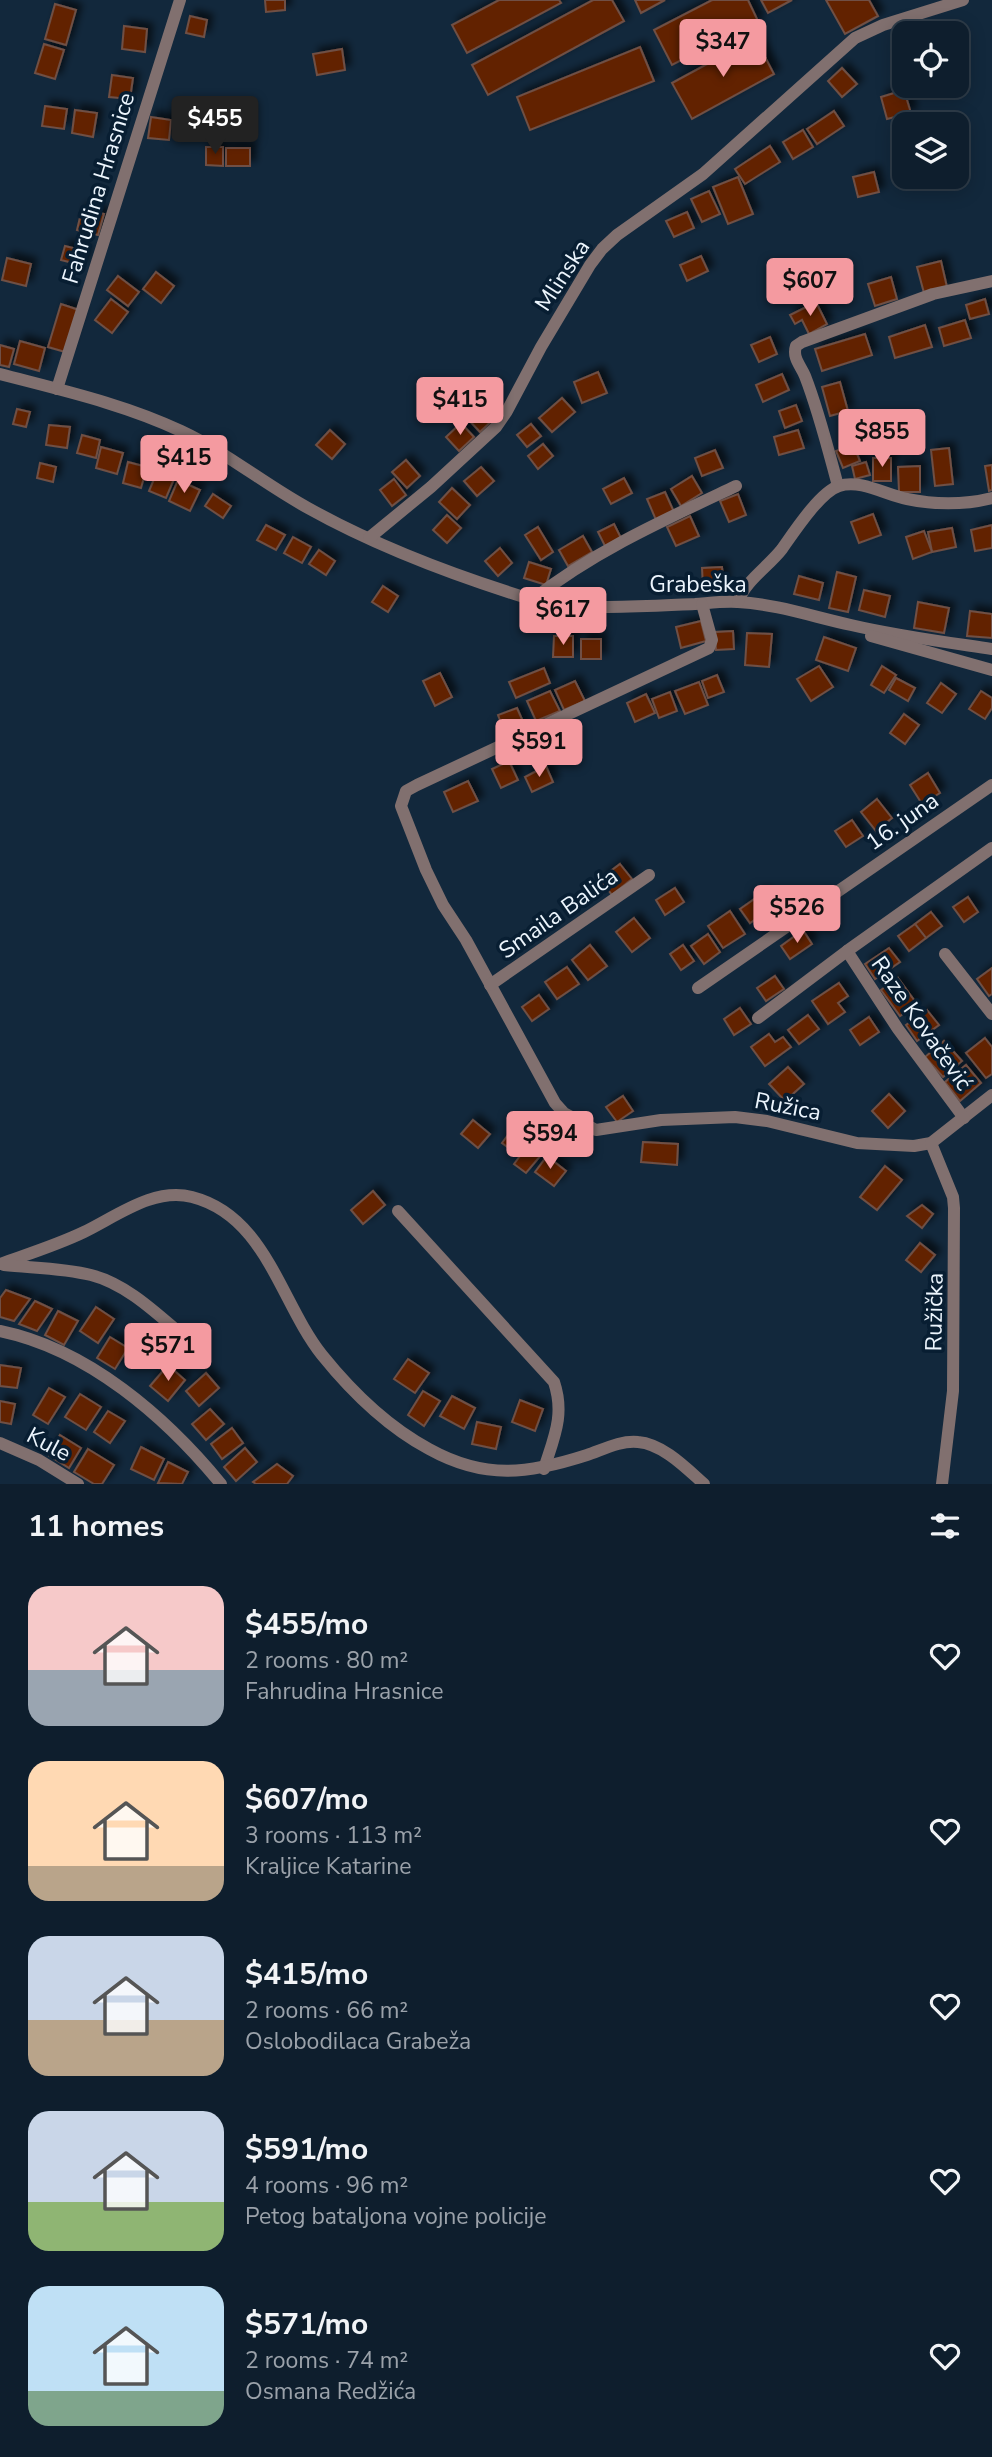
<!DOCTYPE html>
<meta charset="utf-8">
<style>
:root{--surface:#0e1e2d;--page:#172735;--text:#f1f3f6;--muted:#9ba2aa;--line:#2e3c49;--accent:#f49aa0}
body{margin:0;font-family:"Nunito Sans",sans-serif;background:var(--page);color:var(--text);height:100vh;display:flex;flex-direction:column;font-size:26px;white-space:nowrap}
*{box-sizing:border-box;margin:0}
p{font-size:23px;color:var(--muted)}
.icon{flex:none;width:38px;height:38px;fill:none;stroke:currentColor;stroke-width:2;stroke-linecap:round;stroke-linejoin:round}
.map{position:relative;height:1484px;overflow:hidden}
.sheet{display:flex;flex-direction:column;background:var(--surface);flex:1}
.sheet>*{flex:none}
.tools{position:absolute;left:892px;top:21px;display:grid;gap:14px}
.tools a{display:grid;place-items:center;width:77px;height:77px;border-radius:14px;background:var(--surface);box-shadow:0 4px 18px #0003,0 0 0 2px var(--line);font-size:35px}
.price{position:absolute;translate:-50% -60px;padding:0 16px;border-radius:7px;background:var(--accent);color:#111;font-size:23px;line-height:46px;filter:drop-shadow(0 2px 4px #0008)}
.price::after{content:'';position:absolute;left:50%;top:42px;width:21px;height:16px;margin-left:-10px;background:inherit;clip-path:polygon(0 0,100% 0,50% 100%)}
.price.on{background:#222;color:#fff}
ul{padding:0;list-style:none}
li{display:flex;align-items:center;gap:21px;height:175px;padding:0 28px}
li span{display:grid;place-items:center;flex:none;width:196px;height:140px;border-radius:21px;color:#555}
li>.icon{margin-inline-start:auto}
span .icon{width:84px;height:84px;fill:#fffc;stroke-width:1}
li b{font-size:30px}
h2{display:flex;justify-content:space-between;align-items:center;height:84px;padding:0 28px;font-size:30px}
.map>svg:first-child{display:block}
.building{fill:#622405;stroke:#6f5044;stroke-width:2;filter:url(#shadow)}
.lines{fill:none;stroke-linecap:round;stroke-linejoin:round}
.minor{stroke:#81706f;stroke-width:12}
.labels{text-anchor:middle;stroke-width:7;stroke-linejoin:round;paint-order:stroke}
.street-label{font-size:23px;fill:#ecf5fd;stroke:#081e32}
</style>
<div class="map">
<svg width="992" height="1484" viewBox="0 0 992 1484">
<defs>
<filter id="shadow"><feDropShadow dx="5.5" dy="-5.5" stdDeviation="3.5" flood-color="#0009"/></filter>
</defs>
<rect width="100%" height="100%" fill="#12283c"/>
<!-- building -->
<g class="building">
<polygon points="265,0 285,0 285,10 266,12"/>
<polygon points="499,0 559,0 561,3 467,53 452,25"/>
<polygon points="593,0 612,0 624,21 488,95 472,65"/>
<polygon points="635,0 665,0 641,13"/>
<polygon points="712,0 748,0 758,21 672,65 654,30"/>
<polygon points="761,0 792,0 768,13"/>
<polygon points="826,0 869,0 878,16 845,34"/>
<polygon points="55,4 76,10 66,45 45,39"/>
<polygon points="190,16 207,20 204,37 186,33"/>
<polygon points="124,26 147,29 145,52 122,49"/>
<polygon points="755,38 774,74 692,119 672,83"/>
<polygon points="44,44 64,50 55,79 35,73"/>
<polygon points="640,47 654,81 530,130 517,97"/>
<polygon points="342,49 345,70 317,75 313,54"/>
<polygon points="842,68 857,84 842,97 828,81"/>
<polygon points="112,75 133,78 130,99 109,97"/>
<polygon points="904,90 911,113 887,119 881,97"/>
<polygon points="45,106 67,109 64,129 42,126"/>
<polygon points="75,110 97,113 93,137 72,133"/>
<polygon points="834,111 844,126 817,144 807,129"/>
<polygon points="151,117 171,120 169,140 148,138"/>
<polygon points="803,130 813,147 793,159 783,142"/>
<polygon points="770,146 780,162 745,184 735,169"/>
<polygon points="206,147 223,147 223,166 206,165"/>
<rect x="226" y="148" width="24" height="18"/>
<polygon points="874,172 879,192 858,197 853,177"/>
<polygon points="738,177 753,214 728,224 713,187"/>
<polygon points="709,191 720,214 702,222 691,199"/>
<polygon points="82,209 104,214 98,235 77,230"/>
<polygon points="687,212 694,228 674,237 666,221"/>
<polygon points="65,246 85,251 81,265 61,260"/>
<polygon points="701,256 708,271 687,281 680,265"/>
<polygon points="7,258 31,264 26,286 2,280"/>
<polygon points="941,261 947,287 924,293 917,267"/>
<polygon points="156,272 174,286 161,303 143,289"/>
<polygon points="118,276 139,292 128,306 107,290"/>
<polygon points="891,277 897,299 875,306 868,284"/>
<polygon points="111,299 128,312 112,333 95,320"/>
<polygon points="985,299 989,314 970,319 966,305"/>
<polygon points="816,302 827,324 809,334 802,320 795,324 790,315"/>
<polygon points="61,304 79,310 65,352 48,347"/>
<polygon points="965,320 971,338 944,346 939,328"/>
<polygon points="925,325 932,347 895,358 889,337"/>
<polygon points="865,334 872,355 822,371 815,349"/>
<polygon points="770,337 777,354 759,362 751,345"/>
<polygon points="20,341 45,348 39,371 14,364"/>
<polygon points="0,345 14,349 9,367 0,365"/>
<polygon points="598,372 607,393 582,403 574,382"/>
<polygon points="782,374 789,390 763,402 756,385"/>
<polygon points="840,382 848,411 830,416 822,387"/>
<polygon points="485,398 500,413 480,432 466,417"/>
<polygon points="562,398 575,412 552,432 539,418"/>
<polygon points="796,405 802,421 785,428 779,411"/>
<polygon points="17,409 30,412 26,427 13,424"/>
<polygon points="461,423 474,437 459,451 446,437"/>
<polygon points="531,424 541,436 527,447 517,435"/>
<polygon points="49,425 70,427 67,448 46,445"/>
<polygon points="330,430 345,444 332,459 316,445"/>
<polygon points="798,430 804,448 779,455 774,437"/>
<polygon points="82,435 100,440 96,458 77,453"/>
<polygon points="543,444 553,456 538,469 528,456"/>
<polygon points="853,444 860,461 843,468 836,451"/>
<polygon points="154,445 167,448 163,463 150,460"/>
<polygon points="101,447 123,453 117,474 96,468"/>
<polygon points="949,448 953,484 935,486 931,450"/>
<polygon points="715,450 723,468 702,476 695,458"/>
<rect x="873" y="458" width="18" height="23"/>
<polygon points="406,460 420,476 407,488 392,472"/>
<polygon points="128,462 147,467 141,488 123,483"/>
<polygon points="866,462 870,475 855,479 852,466"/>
<polygon points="40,463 56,467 53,482 37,478"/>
<polygon points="992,465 992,490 989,491 985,466"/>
<polygon points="920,466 920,492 899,492 898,467"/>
<polygon points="481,467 494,481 477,496 464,481"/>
<polygon points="157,472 174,479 166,498 149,491"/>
<polygon points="692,476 702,493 681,506 671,489"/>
<polygon points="624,478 632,493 611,504 603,489"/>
<polygon points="394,479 406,495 392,506 380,490"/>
<polygon points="178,480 200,490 190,511 169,501"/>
<polygon points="452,488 470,505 457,519 439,502"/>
<polygon points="665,492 674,512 656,520 647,499"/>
<polygon points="213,494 231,506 223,518 205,506"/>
<polygon points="738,494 746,515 729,522 720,501"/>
<polygon points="873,514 881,535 859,543 851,522"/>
<polygon points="447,515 461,528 447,543 433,530"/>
<polygon points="690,516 699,536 676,546 667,527"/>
<polygon points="614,524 622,540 606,548 598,532"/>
<polygon points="266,525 285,535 276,550 257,540"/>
<polygon points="992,525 992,548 975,551 971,530"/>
<polygon points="538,527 553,552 541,560 525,535"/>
<polygon points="952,528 956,547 932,552 928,532"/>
<polygon points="924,531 932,552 913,559 906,537"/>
<polygon points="583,536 592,552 568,566 559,550"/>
<polygon points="293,537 311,547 302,563 284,553"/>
<polygon points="500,548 512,563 498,576 485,561"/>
<polygon points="319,550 335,561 326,575 309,564"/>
<polygon points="529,562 551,569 546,585 524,578"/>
<polygon points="722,567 724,587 703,588 702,568"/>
<polygon points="837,572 856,577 848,612 829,608"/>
<polygon points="799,576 823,583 819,600 794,594"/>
<polygon points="383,586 398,596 388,612 372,602"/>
<polygon points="864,590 890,596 885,617 859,610"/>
<polygon points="918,602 949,608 944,633 914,628"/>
<polygon points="970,611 992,614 992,638 967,636"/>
<polygon points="701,621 706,641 681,648 676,627"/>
<polygon points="733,631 734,649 716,650 715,632"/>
<polygon points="747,633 772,634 769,667 745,665"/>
<polygon points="554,636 573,636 573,657 553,657"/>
<polygon points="824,637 856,648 848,671 816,660"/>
<rect x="581" y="639" width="20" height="20"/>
<polygon points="819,666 833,687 811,701 797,679"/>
<polygon points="882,666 896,675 884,693 871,685"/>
<polygon points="544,668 550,683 516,698 509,682"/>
<polygon points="440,673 452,697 435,706 423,681"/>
<polygon points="717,675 724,692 708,698 702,681"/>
<polygon points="896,678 915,688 908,701 889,690"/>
<polygon points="575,681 585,701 564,710 555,690"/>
<polygon points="699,682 708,705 685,714 675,691"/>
<polygon points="941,683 956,694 942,713 927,703"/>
<polygon points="550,691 560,711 536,721 527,701"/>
<polygon points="981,691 992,698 992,708 985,719 969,709"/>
<polygon points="670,692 677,711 659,718 652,699"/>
<polygon points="646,694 655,713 635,722 627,703"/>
<polygon points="517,708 525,726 505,734 498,715"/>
<polygon points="904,714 919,725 905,744 890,733"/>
<polygon points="509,761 518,780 501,788 492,769"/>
<polygon points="546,766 553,782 532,792 525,777"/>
<polygon points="928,773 940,793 922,804 910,785"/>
<polygon points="468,781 478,801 453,812 444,792"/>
<polygon points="877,799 892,818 876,831 861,812"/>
<polygon points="852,820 863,836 846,847 835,831"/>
<polygon points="620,864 632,879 612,895 600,879"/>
<polygon points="675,888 684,902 665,915 656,900"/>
<polygon points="763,893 772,908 750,923 740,909"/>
<polygon points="968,897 978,912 964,922 953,907"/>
<polygon points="730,911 745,934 723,948 708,926"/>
<polygon points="931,912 942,926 926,938 915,924"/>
<polygon points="634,918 650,938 632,952 616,932"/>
<polygon points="915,924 926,938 909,951 898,936"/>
<polygon points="803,930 812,944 790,959 781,946"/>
<polygon points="708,934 720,952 704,964 691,946"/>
<polygon points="590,945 607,966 588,980 572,960"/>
<polygon points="683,945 694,961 681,970 670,954"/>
<polygon points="889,948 900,962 875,979 865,964"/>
<polygon points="567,967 579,984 557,999 545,982"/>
<polygon points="992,968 992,994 989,996 977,979"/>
<polygon points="775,976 784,989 766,1001 757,988"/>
<polygon points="898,978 917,1004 900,1016 881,990"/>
<polygon points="839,983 848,996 838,1003 845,1012 828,1024 812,1001"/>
<polygon points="539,995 549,1009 532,1021 522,1007"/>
<polygon points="740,1008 751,1024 734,1035 724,1019"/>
<polygon points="927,1010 939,1025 917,1041 906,1025"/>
<polygon points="808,1015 819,1029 799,1044 788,1030"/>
<polygon points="869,1017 879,1032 860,1045 850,1030"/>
<polygon points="769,1034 775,1042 783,1037 791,1047 765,1066 751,1047"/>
<polygon points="985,1038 992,1047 992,1074 986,1078 966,1053"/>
<polygon points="944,1041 962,1061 943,1077 925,1057"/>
<polygon points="966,1065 981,1083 960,1101 945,1082"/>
<polygon points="788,1067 804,1084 785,1101 769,1084"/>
<polygon points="889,1094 905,1111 888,1128 872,1111"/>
<polygon points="623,1096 633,1111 617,1122 606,1107"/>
<polygon points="473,1120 490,1134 478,1148 461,1134"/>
<polygon points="514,1127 530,1139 518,1155 502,1143"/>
<polygon points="643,1142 678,1144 677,1165 641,1162"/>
<polygon points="529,1144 542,1154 526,1173 514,1164"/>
<polygon points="547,1156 566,1171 554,1186 535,1172"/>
<polygon points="885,1166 902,1180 877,1210 860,1197"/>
<polygon points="373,1191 385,1205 363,1224 351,1210"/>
<polygon points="922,1205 933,1214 922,1228 907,1216"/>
<polygon points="920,1243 935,1255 921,1272 906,1260"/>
<polygon points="6,1290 30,1299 14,1321 0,1317 0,1298"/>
<polygon points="35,1301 52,1309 37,1331 19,1324"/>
<polygon points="96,1307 114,1319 98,1343 80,1331"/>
<polygon points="58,1311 78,1321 64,1345 45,1335"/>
<polygon points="110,1337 128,1348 115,1369 97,1358"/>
<polygon points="153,1337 171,1348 159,1368 136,1354"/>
<polygon points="408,1359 429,1373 415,1393 394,1379"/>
<polygon points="0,1365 21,1368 17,1388 0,1386"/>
<polygon points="168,1365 185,1380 168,1401 150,1386"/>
<polygon points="206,1373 219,1388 199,1406 186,1391"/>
<polygon points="49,1388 65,1397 48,1424 33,1415"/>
<polygon points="423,1391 440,1401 424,1426 408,1415"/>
<polygon points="80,1394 101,1407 86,1430 65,1417"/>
<polygon points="452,1396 475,1408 464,1429 440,1416"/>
<polygon points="520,1400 543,1409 535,1431 512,1422"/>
<polygon points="0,1401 15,1404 11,1424 0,1422"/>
<polygon points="210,1409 224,1424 206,1440 192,1424"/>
<polygon points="108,1411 125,1421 110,1443 94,1432"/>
<polygon points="477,1422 501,1427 496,1449 472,1444"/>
<polygon points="232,1428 243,1443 222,1459 211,1444"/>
<polygon points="60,1435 81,1448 69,1468 48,1455"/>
<polygon points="141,1447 164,1459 154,1480 131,1469"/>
<polygon points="245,1448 257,1462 236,1481 224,1467"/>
<polygon points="88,1449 114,1465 102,1484 94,1484 74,1472"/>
<polygon points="168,1462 188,1472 182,1484 158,1483"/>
<polygon points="277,1464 293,1476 287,1484 256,1484 253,1482"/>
</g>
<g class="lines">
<!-- minor -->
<g class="minor">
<path d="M0,374C61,390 124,404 181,431C226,452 264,484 308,508C376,546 453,575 527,598C571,612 648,606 695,604C709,603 724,601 738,602C776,604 814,617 851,625C898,636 945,642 992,649"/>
<polyline points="57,389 180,0"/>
<path d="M838,486C828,449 819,412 805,376C801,366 792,358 796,346L802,342L933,294L992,281"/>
<polyline points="369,538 431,487 496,427 507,411 541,347 590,265 602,249 617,235 703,174 855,38 883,25 963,0"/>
<path d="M532,600C594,551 666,519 736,486"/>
<path d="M738,602C745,581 768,567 782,549C794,532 820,492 839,486C861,479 886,495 907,499C936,505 964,505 992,498"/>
<polyline points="702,604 712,640 709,648 417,785 406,791 401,806 426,870 443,905 466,940 555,1103 564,1113 596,1130 661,1120 735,1117 767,1121 857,1143 914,1146 931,1143 992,1095"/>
<polyline points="871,636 992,670"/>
<polyline points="847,951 898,1029 964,1118"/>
<polyline points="945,954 992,1014"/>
<polyline points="490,985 649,875"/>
<polyline points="698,988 992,785"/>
<polyline points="758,1018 847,951 992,848"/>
<polyline points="931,1143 953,1197 954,1208 953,1391 942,1484"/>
<path d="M398,1211L554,1382C565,1415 554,1437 544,1469"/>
<path d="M0,1264C28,1254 57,1245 84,1232C117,1216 154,1187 192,1197C266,1216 280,1302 322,1355C351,1391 388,1427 429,1449C485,1480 528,1474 587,1455C602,1450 621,1440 638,1442C663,1444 686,1468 704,1484"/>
<path d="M4,1265C32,1268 63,1268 91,1275C126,1284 155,1312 182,1335"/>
<path d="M0,1331C88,1349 166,1417 221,1484"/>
<polyline points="0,1443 39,1460 78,1484"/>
</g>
</g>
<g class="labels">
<!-- street labels -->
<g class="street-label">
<text transform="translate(98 188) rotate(-73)" y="8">Fahrudina Hrasnice</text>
<text transform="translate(562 275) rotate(-57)" y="8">Mlinska</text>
<text x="698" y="592">Grabeška</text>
<text transform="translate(902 821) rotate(-35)" y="8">16. juna</text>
<text transform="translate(558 913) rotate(-35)" y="8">Smaila Balića</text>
<text transform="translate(922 1023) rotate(55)" y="8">Raze Kovačević</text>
<text transform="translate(788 1106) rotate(11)" y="8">Ružica</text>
<text transform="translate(934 1312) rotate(-89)" y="8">Ružička</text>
<text transform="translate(49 1444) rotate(28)" y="8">Kule</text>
</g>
</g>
</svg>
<div class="tools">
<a><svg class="icon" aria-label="locate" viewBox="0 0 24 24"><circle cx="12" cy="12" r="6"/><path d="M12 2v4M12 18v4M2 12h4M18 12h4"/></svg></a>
<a><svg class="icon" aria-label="layers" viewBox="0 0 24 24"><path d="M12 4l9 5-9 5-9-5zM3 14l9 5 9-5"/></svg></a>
</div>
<b class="price" style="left:723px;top:79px">$347</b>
<b class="price on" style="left:215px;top:156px">$455</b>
<b class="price" style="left:810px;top:318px">$607</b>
<b class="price" style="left:460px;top:437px">$415</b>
<b class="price" style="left:882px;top:469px">$855</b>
<b class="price" style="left:184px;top:495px">$415</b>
<b class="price" style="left:563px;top:647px">$617</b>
<b class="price" style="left:539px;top:779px">$591</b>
<b class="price" style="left:797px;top:945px">$526</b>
<b class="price" style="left:550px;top:1171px">$594</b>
<b class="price" style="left:168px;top:1383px">$571</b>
</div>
<section class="sheet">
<h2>11 homes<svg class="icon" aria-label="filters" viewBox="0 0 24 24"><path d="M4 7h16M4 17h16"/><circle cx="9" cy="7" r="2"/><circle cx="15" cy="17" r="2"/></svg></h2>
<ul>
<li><span style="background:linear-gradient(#f6c9c9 60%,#9aa5b1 0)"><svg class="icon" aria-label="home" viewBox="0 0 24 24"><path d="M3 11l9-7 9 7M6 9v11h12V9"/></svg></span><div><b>$455/mo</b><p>2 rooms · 80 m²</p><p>Fahrudina Hrasnice</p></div><svg class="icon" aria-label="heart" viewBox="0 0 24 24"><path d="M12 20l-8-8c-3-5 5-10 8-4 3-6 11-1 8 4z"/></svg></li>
<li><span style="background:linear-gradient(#ffd9b3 75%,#b9a48a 0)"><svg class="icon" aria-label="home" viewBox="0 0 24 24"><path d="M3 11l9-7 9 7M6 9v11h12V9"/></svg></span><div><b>$607/mo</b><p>3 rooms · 113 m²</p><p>Kraljice Katarine</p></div><svg class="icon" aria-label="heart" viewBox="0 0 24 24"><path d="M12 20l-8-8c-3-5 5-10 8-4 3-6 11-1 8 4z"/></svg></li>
<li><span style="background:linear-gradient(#c9d6e8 60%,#b9a48a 0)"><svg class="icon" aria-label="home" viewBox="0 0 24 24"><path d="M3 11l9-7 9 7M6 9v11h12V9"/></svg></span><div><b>$415/mo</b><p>2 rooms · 66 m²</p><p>Oslobodilaca Grabeža</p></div><svg class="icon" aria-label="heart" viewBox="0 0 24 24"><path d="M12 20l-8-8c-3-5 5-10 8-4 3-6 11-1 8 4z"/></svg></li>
<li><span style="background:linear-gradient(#c9d6e8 65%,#8fb573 0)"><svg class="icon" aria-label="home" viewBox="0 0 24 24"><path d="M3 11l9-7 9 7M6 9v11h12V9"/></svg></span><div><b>$591/mo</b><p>4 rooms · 96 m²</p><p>Petog bataljona vojne policije</p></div><svg class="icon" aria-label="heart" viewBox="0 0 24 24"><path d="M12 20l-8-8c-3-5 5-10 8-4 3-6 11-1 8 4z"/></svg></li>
<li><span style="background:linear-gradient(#bfe0f5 75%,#7fa58c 0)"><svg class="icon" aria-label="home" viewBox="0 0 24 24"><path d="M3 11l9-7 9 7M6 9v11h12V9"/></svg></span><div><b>$571/mo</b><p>2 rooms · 74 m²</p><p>Osmana Redžića</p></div><svg class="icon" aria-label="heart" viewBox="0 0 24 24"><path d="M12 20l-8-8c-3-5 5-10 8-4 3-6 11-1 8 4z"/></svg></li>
</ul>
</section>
